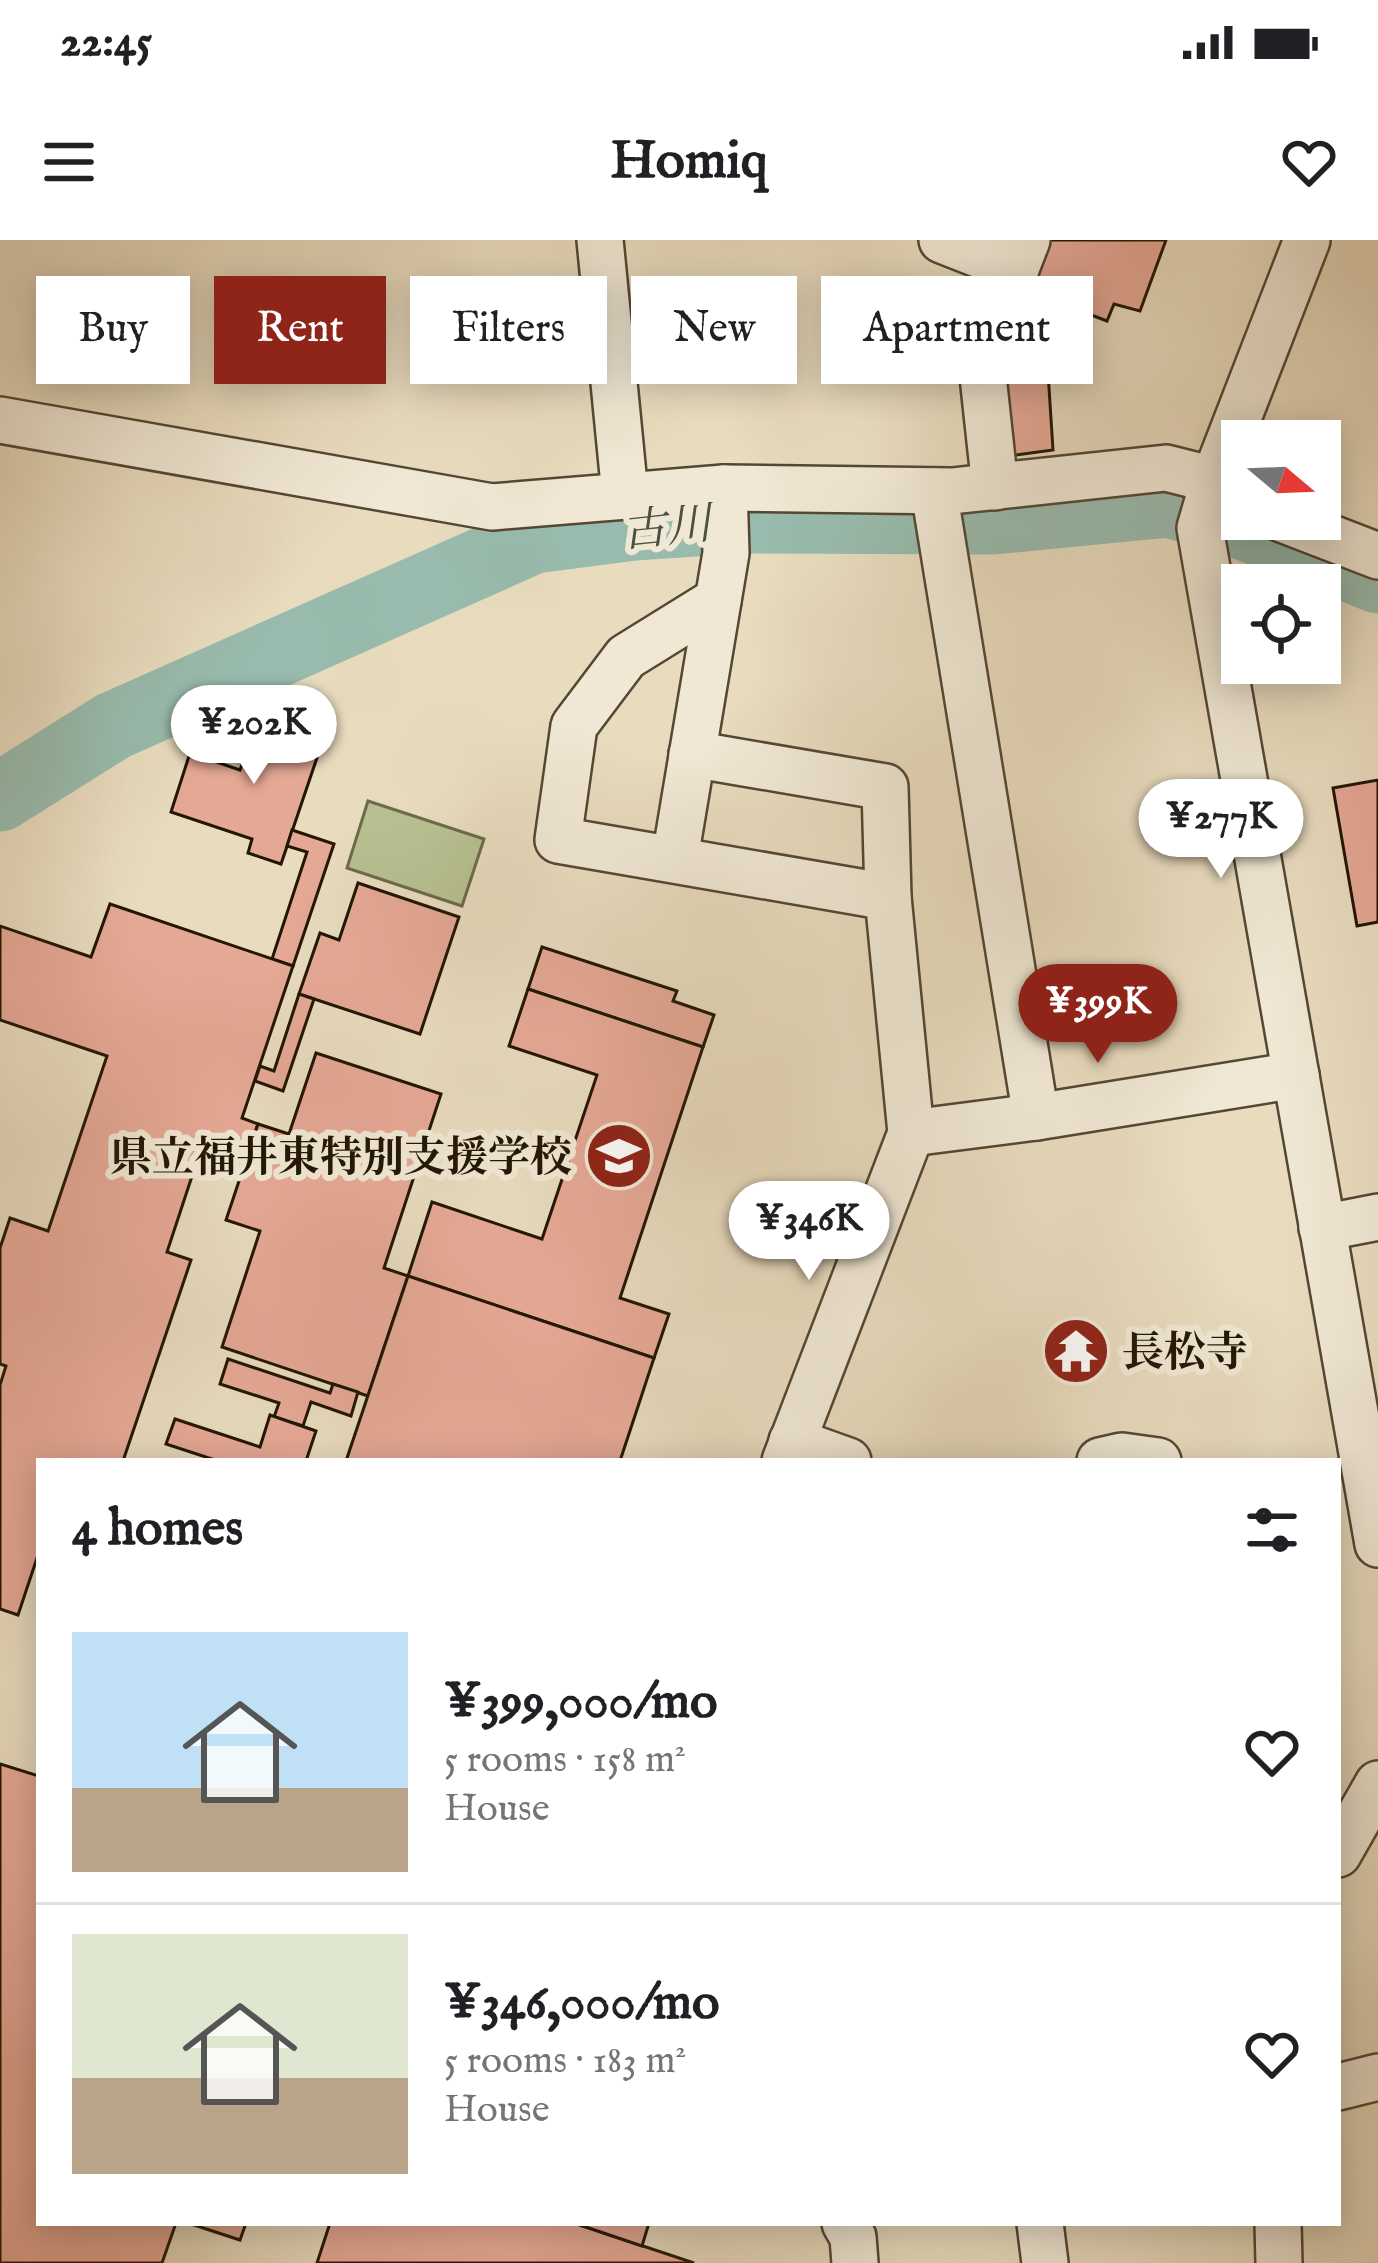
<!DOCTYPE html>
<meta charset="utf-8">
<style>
:root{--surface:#fff;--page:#f2f2f2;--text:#202124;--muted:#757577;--line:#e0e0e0;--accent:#8f2418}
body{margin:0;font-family:"IM FELL English","Noto Serif JP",serif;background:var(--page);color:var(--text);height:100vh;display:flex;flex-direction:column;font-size:45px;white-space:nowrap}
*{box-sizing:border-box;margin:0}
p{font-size:39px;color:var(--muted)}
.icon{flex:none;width:66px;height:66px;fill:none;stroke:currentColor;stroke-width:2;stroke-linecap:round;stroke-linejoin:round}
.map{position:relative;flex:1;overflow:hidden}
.details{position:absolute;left:36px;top:1218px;width:1305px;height:768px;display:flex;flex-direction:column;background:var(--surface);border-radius:0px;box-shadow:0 6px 30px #0003}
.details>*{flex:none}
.guide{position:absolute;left:36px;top:36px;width:1308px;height:108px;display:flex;gap:24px}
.needle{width:78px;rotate:109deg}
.fabs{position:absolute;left:1221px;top:180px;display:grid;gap:24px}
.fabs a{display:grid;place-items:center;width:120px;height:120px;border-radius:0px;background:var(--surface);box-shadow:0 6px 30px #0003;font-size:60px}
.price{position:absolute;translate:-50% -102px;padding:0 27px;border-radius:42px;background:#fff;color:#222;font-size:39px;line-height:78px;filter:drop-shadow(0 3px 6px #0008)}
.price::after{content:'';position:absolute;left:50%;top:72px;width:36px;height:27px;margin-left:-18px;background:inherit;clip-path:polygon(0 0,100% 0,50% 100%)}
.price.current{background:var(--accent);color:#fff}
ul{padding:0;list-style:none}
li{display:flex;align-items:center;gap:36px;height:300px;padding:0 36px}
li+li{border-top:3px solid var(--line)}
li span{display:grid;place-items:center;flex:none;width:336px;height:240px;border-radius:0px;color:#555}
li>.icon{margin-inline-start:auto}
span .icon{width:144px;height:144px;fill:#fffc;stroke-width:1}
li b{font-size:51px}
h2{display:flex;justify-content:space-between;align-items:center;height:144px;padding:0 36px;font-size:51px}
.pill{padding:0 42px;border-radius:0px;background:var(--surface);box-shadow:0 6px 30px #0003;font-size:42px;line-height:108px}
.pill.current{background:var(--accent);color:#fff}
.status{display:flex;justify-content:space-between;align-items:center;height:84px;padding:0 60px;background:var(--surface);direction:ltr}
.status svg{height:33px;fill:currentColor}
header{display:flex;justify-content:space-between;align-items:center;height:156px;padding:0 36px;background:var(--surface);font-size:54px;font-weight:700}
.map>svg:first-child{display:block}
.green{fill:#b7c091;stroke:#6c6b4b;stroke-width:3}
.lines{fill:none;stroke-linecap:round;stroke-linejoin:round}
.river{stroke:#98bbad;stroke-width:69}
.building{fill:#e5a895;stroke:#221605;stroke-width:3}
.minor-casing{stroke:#544733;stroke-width:50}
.minor{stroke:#f0e8d5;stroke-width:45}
.labels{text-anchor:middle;stroke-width:12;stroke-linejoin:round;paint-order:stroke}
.poi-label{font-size:42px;font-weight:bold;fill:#221605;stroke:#f0e8d5;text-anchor:end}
.water-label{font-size:45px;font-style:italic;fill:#4b5040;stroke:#f0e8d5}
</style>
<div class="status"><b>22:45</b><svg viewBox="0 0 49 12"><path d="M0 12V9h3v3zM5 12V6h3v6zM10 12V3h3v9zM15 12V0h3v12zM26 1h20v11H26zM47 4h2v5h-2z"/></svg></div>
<header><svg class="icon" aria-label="menu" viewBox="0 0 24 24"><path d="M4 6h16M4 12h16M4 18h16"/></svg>Homiq<svg class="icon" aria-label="heart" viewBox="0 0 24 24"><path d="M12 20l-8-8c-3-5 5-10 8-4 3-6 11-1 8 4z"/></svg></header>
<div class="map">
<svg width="1378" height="2023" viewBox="0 0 1378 2023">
<rect width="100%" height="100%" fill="#e8dbbe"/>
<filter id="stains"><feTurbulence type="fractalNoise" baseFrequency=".00167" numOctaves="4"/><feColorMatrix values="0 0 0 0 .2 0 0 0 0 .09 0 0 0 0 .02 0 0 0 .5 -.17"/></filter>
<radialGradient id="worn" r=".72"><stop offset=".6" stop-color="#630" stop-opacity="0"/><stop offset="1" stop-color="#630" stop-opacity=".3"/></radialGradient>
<!-- green -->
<polygon class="green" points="368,561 484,599 462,666 347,628"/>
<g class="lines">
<!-- river -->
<polyline class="river" points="0,557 113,486 534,299 634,286 740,279 993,280 1169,263 1235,282 1378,339"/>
</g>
<!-- building -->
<g class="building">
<polygon points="1042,0 1166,0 1140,71 1114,64 1107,81 1086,73 1072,116 1056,108 1048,132 1053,210 1009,216 997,116"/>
<polygon points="261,469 304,484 301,492 323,500 281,624 248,613 252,599 171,572 190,513 240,530"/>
<polygon points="1378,540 1378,682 1357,686 1333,548"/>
<polygon points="292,590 334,604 293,726 272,719 307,612 287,606"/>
<polygon points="358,643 459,677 420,794 299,754 320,693 339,700"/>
<polygon points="110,664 293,726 242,878 258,884 240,935 197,921 167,1012 191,1020 123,1221 39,1221 39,1312 18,1375 0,1369 0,1145 6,1126 0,1124 0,1008 10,978 48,991 107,816 0,780 0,686 91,717"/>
<polygon points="542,707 677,751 673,761 714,775 703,807 528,749"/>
<polygon points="528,749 703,807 620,1058 669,1074 654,1118 408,1036 432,962 542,999 597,835 509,806"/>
<polygon points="299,754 314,759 283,851 255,841 260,826 274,831"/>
<polygon points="316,813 441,854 384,1028 408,1036 368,1156 222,1107 260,991 226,980 258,884 289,894"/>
<polygon points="408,1036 654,1118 620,1221 346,1221"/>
<polygon points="228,1119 330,1153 333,1144 358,1152 351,1176 311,1162 303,1186 274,1177 279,1163 220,1144"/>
<polygon points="270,1175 316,1191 306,1221 218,1221 166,1204 175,1179 260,1207"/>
<polygon points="0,1524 39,1536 39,1983 176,1983 162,2023 0,2023"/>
<polygon points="188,1983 246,1983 240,2000"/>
<polygon points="330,1983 574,1983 694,2023 317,2023"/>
<polygon points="574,1983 649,1983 642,2006"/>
</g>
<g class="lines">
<!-- minor casing -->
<g class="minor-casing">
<g id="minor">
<polyline points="600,0 625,255"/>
<polyline points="942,0 1016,29"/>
<polyline points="1307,0 1214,240 1200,288 1378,1304"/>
<polyline points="0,180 492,267 724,248 952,251 1166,228 1214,240"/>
<polyline points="995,247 981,118 1027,0"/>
<polyline points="934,251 1036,877"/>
<polyline points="1282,279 1378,316"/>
<polyline points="718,360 626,417 574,486 558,600 888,657"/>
<polyline points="692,514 885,547 888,657 911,893 785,1221"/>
<polyline points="675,618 726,313 724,248"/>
<polyline points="911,893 1036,877 1296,835"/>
<polyline points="1322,988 1378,977"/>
<polyline points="792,1201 848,1221"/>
<polyline points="1100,1221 1122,1216 1158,1221"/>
<polyline points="1338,1614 1378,1544"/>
<polyline points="1338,1847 1378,1837"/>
<polyline points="845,1983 853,1997 855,2023"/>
<polyline points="1040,1983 1045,2023"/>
<polyline points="1278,1983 1279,2023"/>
</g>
</g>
<!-- minor -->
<use href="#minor" class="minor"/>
</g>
<!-- icons -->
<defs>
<g id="school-disc" transform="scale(3.45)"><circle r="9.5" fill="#8f2418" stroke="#f0e8d5"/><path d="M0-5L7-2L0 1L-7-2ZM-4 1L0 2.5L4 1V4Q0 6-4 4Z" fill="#fff"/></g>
<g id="temple-disc" transform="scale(3.45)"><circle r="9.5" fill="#8f2418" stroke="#f0e8d5"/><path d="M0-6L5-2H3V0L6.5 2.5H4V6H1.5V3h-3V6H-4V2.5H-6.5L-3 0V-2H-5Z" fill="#fff"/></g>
</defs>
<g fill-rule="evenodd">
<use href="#school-disc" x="619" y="916"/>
<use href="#temple-disc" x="1076" y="1111"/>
</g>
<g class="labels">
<!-- poi labels -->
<g class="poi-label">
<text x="572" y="931">県立福井東特別支援学校</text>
<text x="1122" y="1126" text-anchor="start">長松寺</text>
</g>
<!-- water labels -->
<g class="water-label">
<text transform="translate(666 286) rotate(-6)" y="16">古川</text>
</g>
</g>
<rect width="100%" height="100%" filter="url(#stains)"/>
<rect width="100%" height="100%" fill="url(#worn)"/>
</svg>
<div class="fabs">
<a><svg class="needle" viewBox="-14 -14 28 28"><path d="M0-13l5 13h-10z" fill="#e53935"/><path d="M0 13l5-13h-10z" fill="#757577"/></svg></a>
<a><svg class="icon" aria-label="locate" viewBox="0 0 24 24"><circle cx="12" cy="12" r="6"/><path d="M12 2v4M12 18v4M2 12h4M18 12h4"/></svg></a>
</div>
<b class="price" style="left:254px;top:547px">¥202K</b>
<b class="price" style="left:1221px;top:641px">¥277K</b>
<b class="price current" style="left:1098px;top:826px">¥399K</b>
<b class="price" style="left:809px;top:1043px">¥346K</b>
<div class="guide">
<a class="pill">Buy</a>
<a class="pill current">Rent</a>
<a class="pill">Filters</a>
<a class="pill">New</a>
<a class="pill">Apartment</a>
</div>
<section class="details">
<h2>4 homes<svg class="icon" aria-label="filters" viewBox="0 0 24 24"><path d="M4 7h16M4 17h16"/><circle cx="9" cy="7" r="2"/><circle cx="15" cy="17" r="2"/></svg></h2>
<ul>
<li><span style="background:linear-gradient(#bfe0f5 65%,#b9a48a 0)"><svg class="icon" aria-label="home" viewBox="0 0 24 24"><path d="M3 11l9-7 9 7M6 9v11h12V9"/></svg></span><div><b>¥399,000/mo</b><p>5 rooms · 158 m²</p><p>House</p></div><svg class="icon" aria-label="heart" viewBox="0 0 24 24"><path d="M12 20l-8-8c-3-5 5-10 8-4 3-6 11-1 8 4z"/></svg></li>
<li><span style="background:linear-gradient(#dfe7d0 60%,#b9a48a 0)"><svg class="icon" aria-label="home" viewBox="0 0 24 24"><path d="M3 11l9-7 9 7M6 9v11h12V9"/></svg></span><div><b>¥346,000/mo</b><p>5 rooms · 183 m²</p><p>House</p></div><svg class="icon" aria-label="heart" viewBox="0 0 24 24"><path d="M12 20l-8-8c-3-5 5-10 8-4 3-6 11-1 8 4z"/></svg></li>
</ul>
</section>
</div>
